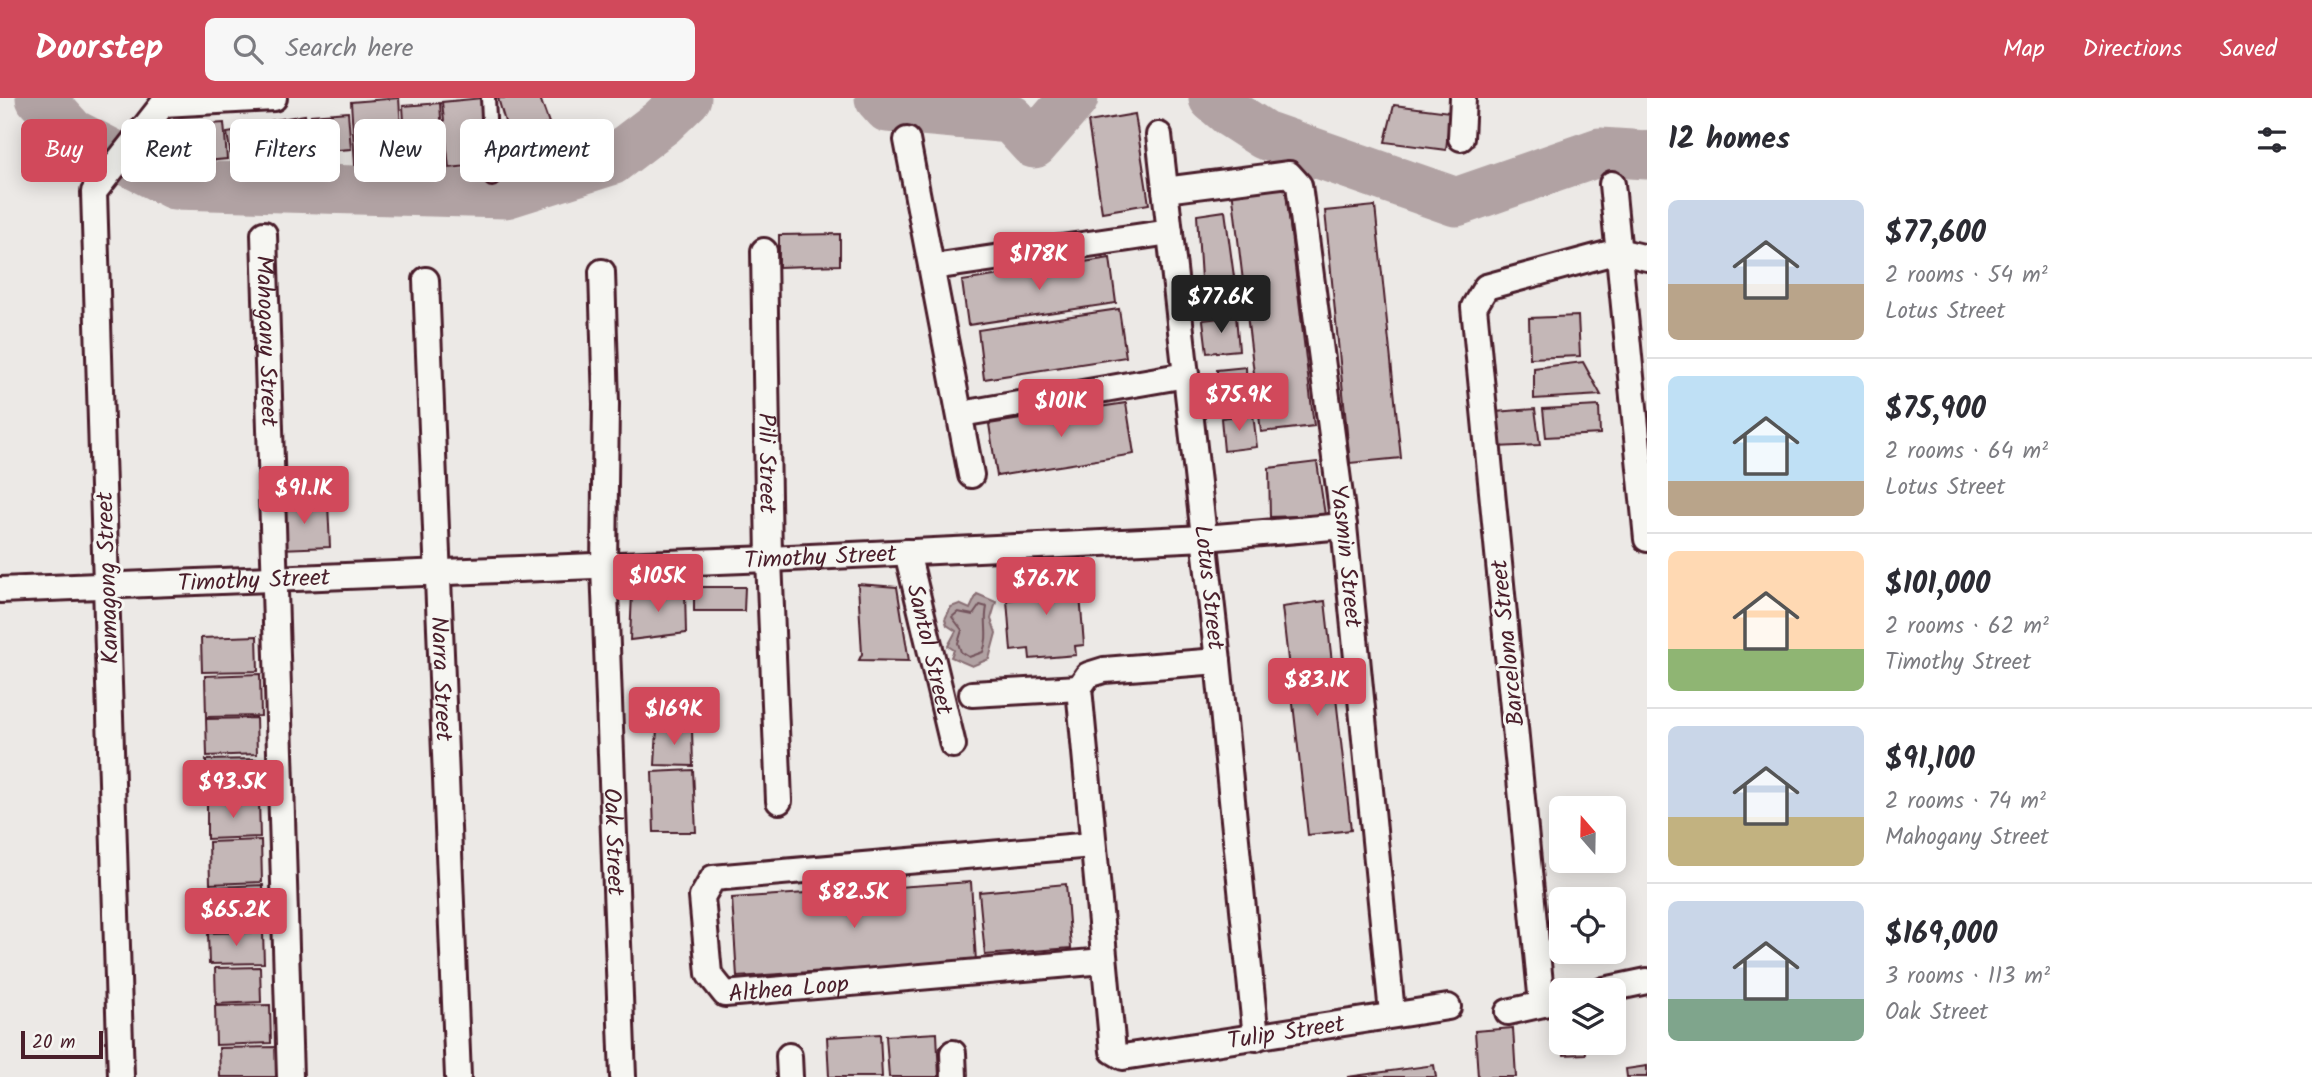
<!DOCTYPE html>
<meta charset="utf-8">
<style>
:root{--surface:#fff;--page:#f7f7f7;--text:#2b2b33;--muted:#7c7c81;--line:#e1e1e2;--accent:#d1495b}
body{margin:0;font-family:Kalam,sans-serif;background:var(--page);color:var(--text);height:100vh;display:flex;flex-direction:column;font-size:26px;white-space:nowrap}
*{box-sizing:border-box;margin:0}
p{font-size:23px;color:var(--muted)}
.icon{flex:none;width:38px;height:38px;fill:none;stroke:currentColor;stroke-width:2;stroke-linecap:round;stroke-linejoin:round}
.map{position:relative;flex:1;overflow:hidden}
.side{display:flex;flex-direction:column;background:var(--surface);width:665px}
.side>*{flex:none}
.banner{position:absolute;left:21px;top:21px;width:665px;height:63px;display:flex;gap:14px}
.needle{width:46px;rotate:340deg}
.controls{position:absolute;left:1549px;top:698px;display:grid;gap:14px}
.controls a{display:grid;place-items:center;width:77px;height:77px;border-radius:10px;background:var(--surface);box-shadow:0 4px 18px #0003;font-size:35px}
.scale{position:absolute;left:21px;bottom:18px;width:82px;box-sizing:border-box;padding-left:7px;border:4px solid #4a1f2b;border-top:0;font-size:19px;line-height:24px;white-space:nowrap;color:#4a1f2b;-webkit-text-stroke:5px #f6f6f2;paint-order:stroke}
.price{position:absolute;translate:-50% -60px;padding:0 16px;border-radius:7px;background:var(--accent);color:#fff;font-size:23px;line-height:46px;filter:drop-shadow(0 2px 4px #0008)}
.price::after{content:'';position:absolute;left:50%;top:42px;width:21px;height:16px;margin-left:-10px;background:inherit;clip-path:polygon(0 0,100% 0,50% 100%)}
.price.on{background:#222;color:#fff}
ul{padding:0;list-style:none}
li{display:flex;align-items:center;gap:21px;height:175px;padding:0 21px}
li+li{border-top:2px solid var(--line)}
li span{display:grid;place-items:center;flex:none;width:196px;height:140px;border-radius:10px;color:#555}
li>.icon{margin-inline-start:auto}
span .icon{width:84px;height:84px;fill:#fffc;stroke-width:1}
li b{font-size:30px}
h2{display:flex;justify-content:space-between;align-items:center;height:84px;padding:0 21px;font-size:30px}
.chip{padding:0 24px;border-radius:10px;background:var(--surface);box-shadow:0 4px 18px #0003;font-size:24px;line-height:63px}
.chip.on{background:var(--accent);color:#fff}
header{display:flex;align-items:center;gap:42px;box-sizing:border-box;height:98px;padding:0 35px;background:var(--accent);color:#fff}
header strong{font-size:33px}
nav{display:flex;gap:38px;margin-inline-start:auto;font-size:24px}
.search{width:490px;height:63px;background:var(--page);display:flex;align-items:center;gap:18px;box-sizing:border-box;padding:0 24px;border-radius:10px;color:var(--muted);font-size:26px}
main{display:flex;flex:1;min-height:0}
.map>svg:first-child{display:block}
.water{fill:#b1a2a3;stroke:#886e73;stroke-width:2}
.lines{fill:none;stroke-linecap:round;stroke-linejoin:round}
.shore{stroke:#73535b;stroke-width:2}
.river{stroke:#b1a2a3;stroke-width:49}
.building{fill:#c4b7b7;stroke:#4a1f2b;stroke-width:2}
.lane-casing{stroke:#4a1f2b;stroke-width:18}
.street-casing{stroke:#4a1f2b;stroke-width:30}
.lane{stroke:#f6f6f2;stroke-width:12}
.street{stroke:#f6f6f2;stroke-width:24}
.labels{text-anchor:middle;stroke-width:6;stroke-linejoin:round;paint-order:stroke}
.street-label{font-size:24px;fill:#4a1f2b;stroke:#f6f6f2}
</style>
<header>
<strong>Doorstep</strong>
<div class="search"><svg class="icon" aria-label="search" viewBox="0 0 24 24"><circle cx="10" cy="10" r="6"/><path d="M15 15l6 6"/></svg>Search here</div>
<nav><a>Map</a><a>Directions</a><a>Saved</a></nav>
</header>
<main>
<div class="map">
<svg width="1647" height="979" viewBox="0 0 1647 979">
<rect width="100%" height="100%" fill="#ece9e6"/>
<filter id="ink" filterUnits="userSpaceOnUse"><feTurbulence type="fractalNoise" baseFrequency=".0143" numOctaves="2"/><feDisplacementMap in="SourceGraphic" scale="14" xChannelSelector="R" yChannelSelector="G"/><feConvolveMatrix kernelMatrix="1 2 1 2 8 2 1 2 1" color-interpolation-filters="sRGB"/></filter>
<g filter="url(#ink)">
<!-- water -->
<polygon class="water" points="977,496 996,504 991,521 996,535 989,561 972,568 951,559 954,552 948,548 956,533 947,527 945,521 951,509 959,506 970,511"/>
<g class="lines">
<!-- shore -->
<path class="shore" d="M980,507L987,509C983,527 990,535 983,554L969,559L961,554L958,545L962,532L952,519L958,514L973,517Z"/>
<!-- river -->
<g class="river">
<polyline points="40,0 72,35 174,87 506,96 611,63 662,24 687,0"/>
<polyline points="879,0 888,10 1011,21 1034,46 1074,0"/>
<polyline points="1213,0 1233,17 1264,37 1456,104 1600,54 1647,57"/>
</g>
</g>
<!-- building -->
<g class="building">
<polygon points="399,0 403,63 355,67 351,4"/>
<polygon points="482,0 489,66 449,70 442,4"/>
<polygon points="498,0 540,0 549,25 510,41"/>
<polygon points="440,5 443,51 406,54 403,8"/>
<polygon points="1394,7 1450,14 1446,52 1385,44"/>
<polygon points="348,14 351,51 313,54 311,17"/>
<polygon points="1135,16 1149,106 1102,114 1088,24"/>
<polygon points="305,17 312,59 276,66 269,23"/>
<polygon points="224,25 227,61 185,65 182,28"/>
<polygon points="264,29 270,63 233,70 227,35"/>
<polygon points="1285,85 1314,328 1261,334 1232,91"/>
<polygon points="1375,108 1401,360 1350,365 1325,113"/>
<polygon points="1225,113 1238,208 1203,213 1197,117"/>
<polygon points="840,136 840,167 779,169 779,137"/>
<polygon points="1110,160 1116,205 968,227 962,183"/>
<polygon points="1119,211 1126,259 984,281 978,232"/>
<polygon points="1236,218 1239,252 1207,255 1203,222"/>
<polygon points="1578,218 1580,258 1530,260 1529,220"/>
<polygon points="1583,264 1601,297 1534,301 1534,270"/>
<polygon points="1246,269 1247,303 1218,306 1217,272"/>
<polygon points="1126,305 1134,356 997,378 989,326"/>
<polygon points="1599,308 1600,336 1546,339 1543,311"/>
<polygon points="1535,311 1540,347 1496,349 1495,314"/>
<polygon points="1253,316 1257,349 1224,353 1221,320"/>
<polygon points="1317,364 1325,417 1270,419 1269,370"/>
<polygon points="328,406 330,449 280,451 278,407"/>
<polygon points="1068,472 1070,498 1080,497 1084,547 1075,548 1076,557 1030,561 1029,551 1011,553 1007,502 1024,500 1023,476"/>
<polygon points="858,486 897,489 909,563 859,562 862,556"/>
<polygon points="694,489 745,489 744,513 694,513"/>
<polygon points="685,493 686,535 630,542 632,495"/>
<polygon points="1325,503 1351,732 1308,737 1282,509"/>
<polygon points="257,538 258,573 202,574 201,540"/>
<polygon points="260,576 261,618 206,619 205,578"/>
<polygon points="256,620 257,656 207,658 206,621"/>
<polygon points="657,630 692,631 693,668 655,667"/>
<polygon points="256,661 256,700 207,701 206,662"/>
<polygon points="693,672 696,734 654,734 652,674"/>
<polygon points="259,702 260,739 207,741 207,704"/>
<polygon points="261,742 262,784 210,786 209,744"/>
<polygon points="971,784 976,863 737,879 732,800"/>
<polygon points="1066,786 1071,850 985,857 979,794"/>
<polygon points="263,787 264,831 216,833 215,789"/>
<polygon points="263,834 264,865 209,866 208,835"/>
<polygon points="260,869 261,904 216,906 215,870"/>
<polygon points="270,907 271,945 216,947 215,908"/>
<polygon points="1513,930 1516,979 1478,979 1475,933"/>
<polygon points="937,935 939,979 889,979 886,938"/>
<polygon points="880,936 882,979 829,979 827,939"/>
<polygon points="1564,945 1585,945 1586,956 1564,957"/>
<polygon points="276,949 277,979 220,979 219,950"/>
<polygon points="1434,967 1436,979 1347,979"/>
<polygon points="1647,968 1647,979 1627,979 1626,971"/>
</g>
<g class="lines">
<!-- lane casing -->
<g class="lane-casing">
<polyline id="lane" points="488,0 492,81"/>
</g>
<!-- street casing -->
<g class="street-casing">
<g id="street">
<polyline points="163,6 274,0"/>
<path id="s1" d="M1159,37L1218,563L1256,940"/>
<polyline points="1461,40 1463,0"/>
<polyline points="907,42 971,377"/>
<polyline points="1612,86 1647,441"/>
<path id="s2" d="M1165,92L1289,76L1299,87L1344,428L1392,915"/>
<path id="s3" d="M264,136L290,979"/>
<path id="s4" d="M764,153L769,461L779,703"/>
<polyline points="933,169 1170,134"/>
<path id="s5" d="M602,174L606,306L604,468L623,979"/>
<path id="s6" d="M426,182L458,979"/>
<polyline points="961,316 1186,277"/>
<path id="s7" d="M907,454L953,647"/>
<path id="s8" d="M0,492L769,461L1205,440L1344,428"/>
<path id="s9" d="M1218,563L1104,572L1088,577L1079,590L1113,953L1123,959L1448,909"/>
<polyline points="972,596 1079,590"/>
<path id="s10" d="M1092,747L713,780L702,799L709,876L725,896L1104,863"/>
<polyline points="1604,892 1647,883"/>
<polyline points="1542,906 1474,209 1486,189 1618,153 1647,160"/>
<polyline points="1508,914 1561,902"/>
<polyline points="953,955 954,979"/>
<polyline points="789,958 790,979"/>
<polyline points="121,979 94,94 163,6"/>
</g>
</g>
<!-- lane -->
<use href="#lane" class="lane"/>
<!-- street -->
<use href="#street" class="street"/>
</g>
</g>
<g class="labels">
<!-- street labels -->
<g class="street-label">
<text dy="8" stroke="none"><textPath href="#s3" startOffset="107">Mahogany Street</textPath></text>
<text dy="8" stroke="none"><textPath href="#s4" startOffset="212">Pili Street</textPath></text>
<text dy="8" stroke="none"><textPath href="#s8" startOffset="821">Timothy Street</textPath></text>
<text dy="8" stroke="none"><textPath href="#s2" startOffset="514">Yasmin Street</textPath></text>
<text transform="translate(107 480) rotate(-92)" y="8">Kamagong Street</text>
<text dy="8" stroke="none"><textPath href="#s8" startOffset="254">Timothy Street</textPath></text>
<text dy="8" stroke="none"><textPath href="#s1" startOffset="455">Lotus Street</textPath></text>
<text transform="translate(1507 545) rotate(-96)" y="8">Barcelona Street</text>
<text dy="8" stroke="none"><textPath href="#s7" startOffset="100">Santol Street</textPath></text>
<text dy="8" stroke="none"><textPath href="#s6" startOffset="399">Narra Street</textPath></text>
<text dy="8" stroke="none"><textPath href="#s5" startOffset="570">Oak Street</textPath></text>
<text dy="8" stroke="none"><textPath href="#s10" startOffset="569">Althea Loop</textPath></text>
<text dy="8" stroke="none"><textPath href="#s9" startOffset="688">Tulip Street</textPath></text>
</g>
</g>
</svg>
<div class="controls">
<a><svg class="needle" viewBox="-14 -14 28 28"><path d="M0-13l5 13h-10z" fill="#e53935"/><path d="M0 13l5-13h-10z" fill="#7c7c81"/></svg></a>
<a><svg class="icon" aria-label="locate" viewBox="0 0 24 24"><circle cx="12" cy="12" r="6"/><path d="M12 2v4M12 18v4M2 12h4M18 12h4"/></svg></a>
<a><svg class="icon" aria-label="layers" viewBox="0 0 24 24"><path d="M12 4l9 5-9 5-9-5zM3 14l9 5 9-5"/></svg></a>
</div>
<div class="scale">20 m</div>
<b class="price" style="left:1039px;top:194px">$178K</b>
<b class="price on" style="left:1221px;top:237px">$77.6K</b>
<b class="price" style="left:1239px;top:335px">$75.9K</b>
<b class="price" style="left:1061px;top:341px">$101K</b>
<b class="price" style="left:304px;top:428px">$91.1K</b>
<b class="price" style="left:658px;top:516px">$105K</b>
<b class="price" style="left:1046px;top:519px">$76.7K</b>
<b class="price" style="left:1317px;top:620px">$83.1K</b>
<b class="price" style="left:674px;top:649px">$169K</b>
<b class="price" style="left:233px;top:722px">$93.5K</b>
<b class="price" style="left:854px;top:832px">$82.5K</b>
<b class="price" style="left:236px;top:850px">$65.2K</b>
<div class="banner">
<a class="chip on">Buy</a>
<a class="chip">Rent</a>
<a class="chip">Filters</a>
<a class="chip">New</a>
<a class="chip">Apartment</a>
</div>
</div>
<section class="side">
<h2>12 homes<svg class="icon" aria-label="filters" viewBox="0 0 24 24"><path d="M4 7h16M4 17h16"/><circle cx="9" cy="7" r="2"/><circle cx="15" cy="17" r="2"/></svg></h2>
<ul>
<li><span style="background:linear-gradient(#c9d6e8 60%,#b9a48a 0)"><svg class="icon" aria-label="home" viewBox="0 0 24 24"><path d="M3 11l9-7 9 7M6 9v11h12V9"/></svg></span><div><b>$77,600</b><p>2 rooms · 54 m²</p><p>Lotus Street</p></div></li>
<li><span style="background:linear-gradient(#bfe0f5 75%,#b9a48a 0)"><svg class="icon" aria-label="home" viewBox="0 0 24 24"><path d="M3 11l9-7 9 7M6 9v11h12V9"/></svg></span><div><b>$75,900</b><p>2 rooms · 64 m²</p><p>Lotus Street</p></div></li>
<li><span style="background:linear-gradient(#ffd9b3 70%,#8fb573 0)"><svg class="icon" aria-label="home" viewBox="0 0 24 24"><path d="M3 11l9-7 9 7M6 9v11h12V9"/></svg></span><div><b>$101,000</b><p>2 rooms · 62 m²</p><p>Timothy Street</p></div></li>
<li><span style="background:linear-gradient(#c9d6e8 65%,#c2b280 0)"><svg class="icon" aria-label="home" viewBox="0 0 24 24"><path d="M3 11l9-7 9 7M6 9v11h12V9"/></svg></span><div><b>$91,100</b><p>2 rooms · 74 m²</p><p>Mahogany Street</p></div></li>
<li><span style="background:linear-gradient(#c9d6e8 70%,#7fa58c 0)"><svg class="icon" aria-label="home" viewBox="0 0 24 24"><path d="M3 11l9-7 9 7M6 9v11h12V9"/></svg></span><div><b>$169,000</b><p>3 rooms · 113 m²</p><p>Oak Street</p></div></li>
</ul>
</section>
</main>
